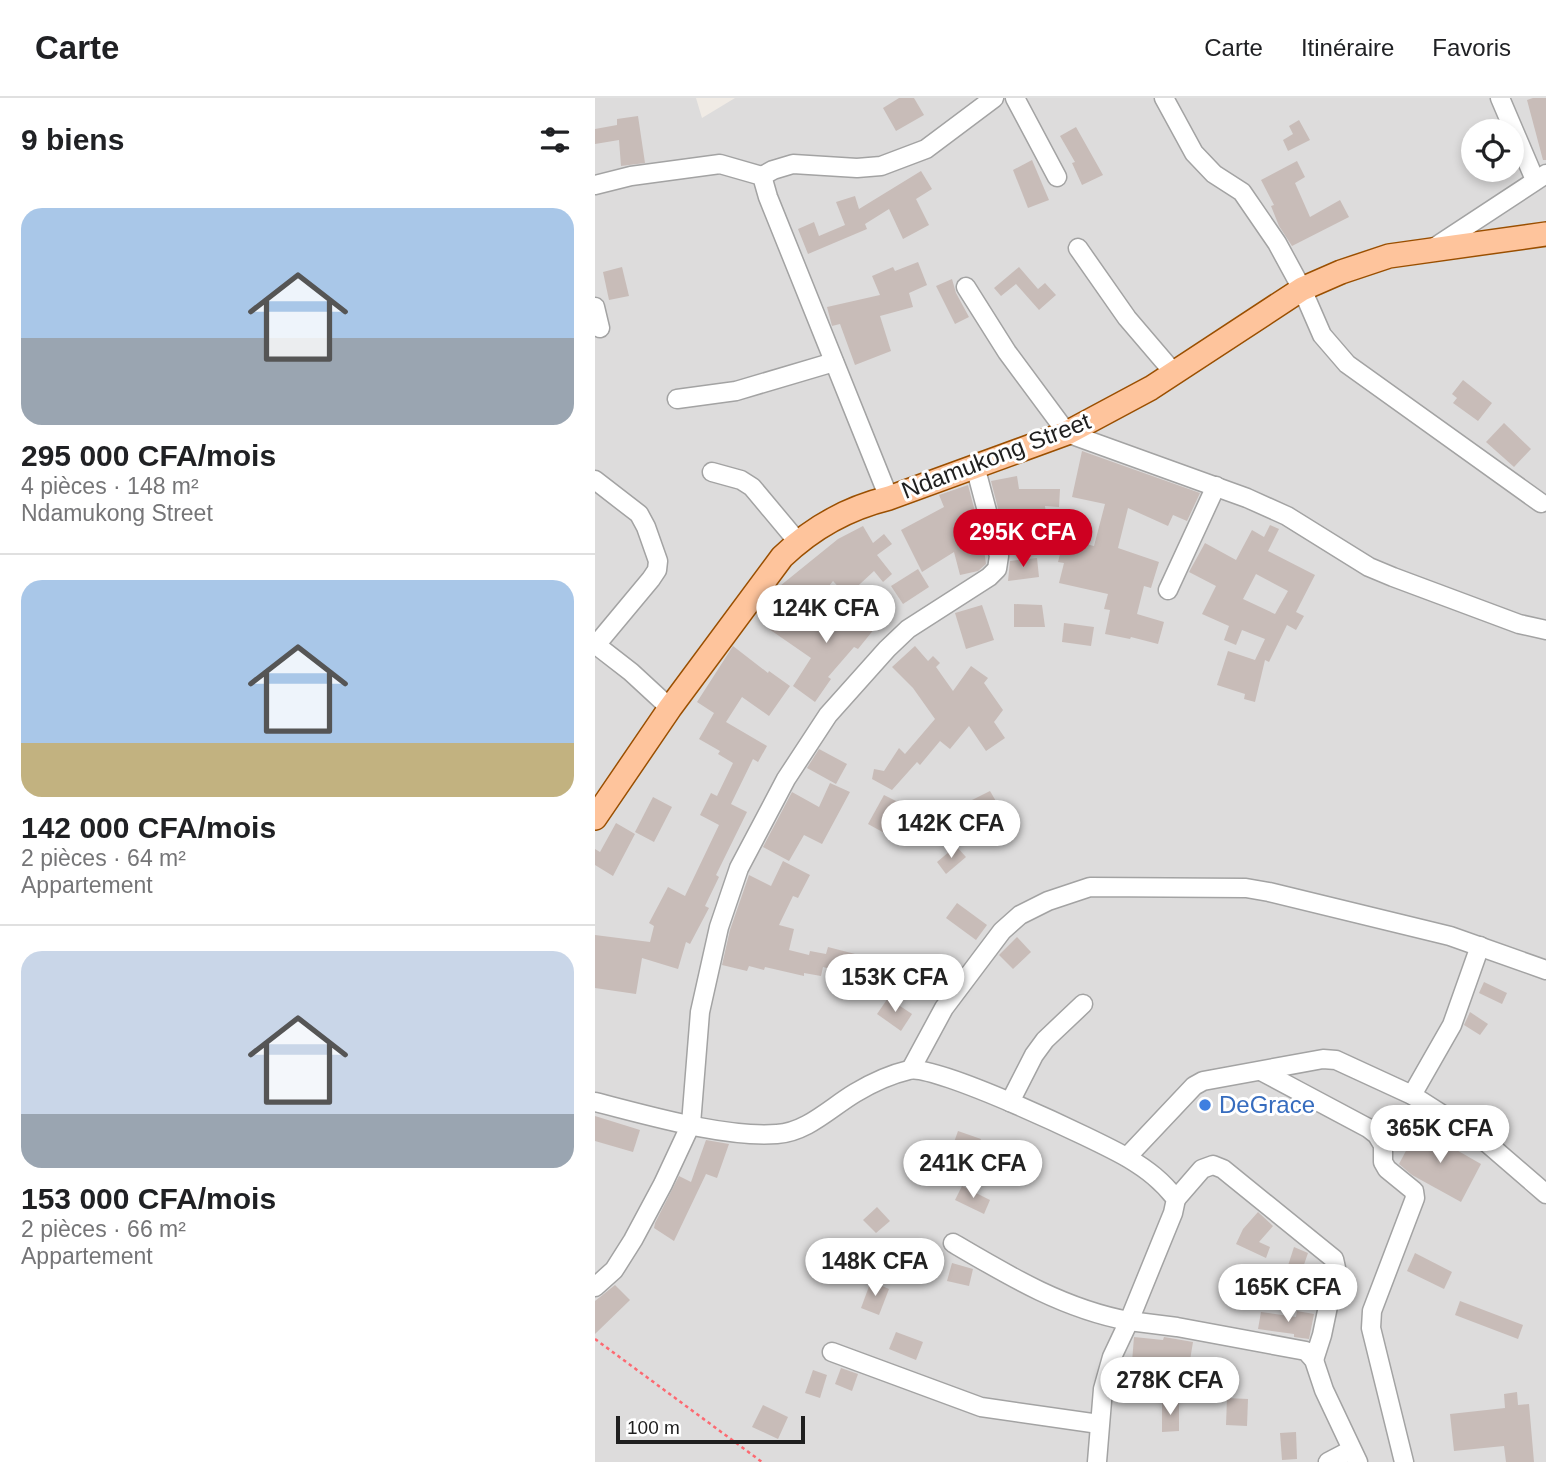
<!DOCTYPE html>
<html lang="fr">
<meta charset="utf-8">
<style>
:root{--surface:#fff;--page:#f6f6f6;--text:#202124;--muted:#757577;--line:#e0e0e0;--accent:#ce0021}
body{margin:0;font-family:Helvetica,sans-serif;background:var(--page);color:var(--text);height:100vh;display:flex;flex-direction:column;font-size:26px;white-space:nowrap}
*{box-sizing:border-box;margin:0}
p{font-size:23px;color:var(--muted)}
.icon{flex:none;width:38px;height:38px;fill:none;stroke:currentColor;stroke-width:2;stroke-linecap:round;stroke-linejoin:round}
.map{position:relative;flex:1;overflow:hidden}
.side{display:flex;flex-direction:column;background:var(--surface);width:595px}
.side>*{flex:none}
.buttons{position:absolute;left:866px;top:21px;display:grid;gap:14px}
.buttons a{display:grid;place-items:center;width:63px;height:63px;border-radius:50%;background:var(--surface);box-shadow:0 4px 10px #0003;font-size:35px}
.scale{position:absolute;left:21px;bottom:18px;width:189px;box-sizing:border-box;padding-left:7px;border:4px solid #1f1f1f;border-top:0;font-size:19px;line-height:24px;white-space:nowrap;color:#1f1f1f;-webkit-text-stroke:5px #fff;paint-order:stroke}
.price{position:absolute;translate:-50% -60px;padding:0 16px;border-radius:24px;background:#fff;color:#222;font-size:23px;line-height:46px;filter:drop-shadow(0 2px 4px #0008)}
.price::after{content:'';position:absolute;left:50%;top:42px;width:21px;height:16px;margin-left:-10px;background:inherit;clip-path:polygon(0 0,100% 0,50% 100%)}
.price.selected{background:var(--accent);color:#fff}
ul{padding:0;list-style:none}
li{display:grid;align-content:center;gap:14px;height:371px;padding:0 21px}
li+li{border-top:2px solid var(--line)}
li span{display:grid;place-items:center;height:217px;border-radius:21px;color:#555}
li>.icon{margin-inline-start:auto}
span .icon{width:126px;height:126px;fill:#fffc;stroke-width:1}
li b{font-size:30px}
h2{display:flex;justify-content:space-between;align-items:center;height:84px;padding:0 21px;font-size:30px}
header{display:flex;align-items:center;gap:42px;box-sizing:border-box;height:98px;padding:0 35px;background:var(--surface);border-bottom:2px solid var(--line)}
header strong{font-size:33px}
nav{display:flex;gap:38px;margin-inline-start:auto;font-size:24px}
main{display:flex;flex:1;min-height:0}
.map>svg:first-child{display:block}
.residential{fill:#dddcdc;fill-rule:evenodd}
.building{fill:#c8bcb8;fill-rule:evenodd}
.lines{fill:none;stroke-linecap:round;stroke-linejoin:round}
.minor-casing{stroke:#a3a3a3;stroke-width:21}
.major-casing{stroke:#9a4f00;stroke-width:26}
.path{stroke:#fd6971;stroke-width:2.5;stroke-dasharray:3.5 3.5;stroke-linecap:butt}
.minor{stroke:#fff;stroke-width:18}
.major{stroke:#fec49c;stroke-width:23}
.shop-dot{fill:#3f7fe0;stroke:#fff;stroke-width:2.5}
.labels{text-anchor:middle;stroke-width:6;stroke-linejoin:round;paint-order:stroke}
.street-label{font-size:24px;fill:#1f1f1f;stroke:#fff}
.shop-label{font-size:24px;fill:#366cbe;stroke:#fff;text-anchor:start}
</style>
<header>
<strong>Carte</strong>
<nav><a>Carte</a><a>Itinéraire</a><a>Favoris</a></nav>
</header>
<main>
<section class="side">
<h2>9 biens<svg class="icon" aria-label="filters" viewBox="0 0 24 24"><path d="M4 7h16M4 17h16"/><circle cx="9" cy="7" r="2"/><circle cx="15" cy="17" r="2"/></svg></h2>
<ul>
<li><span style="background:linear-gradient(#a9c7e8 60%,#9aa5b1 0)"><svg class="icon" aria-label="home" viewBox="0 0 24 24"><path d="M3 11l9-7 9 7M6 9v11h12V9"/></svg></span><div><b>295 000 CFA/mois</b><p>4 pièces · 148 m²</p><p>Ndamukong Street</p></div></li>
<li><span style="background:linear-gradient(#a9c7e8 75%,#c2b280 0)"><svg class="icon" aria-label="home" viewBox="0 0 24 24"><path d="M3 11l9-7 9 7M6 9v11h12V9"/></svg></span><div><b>142 000 CFA/mois</b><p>2 pièces · 64 m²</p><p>Appartement</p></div></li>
<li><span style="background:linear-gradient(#c9d6e8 75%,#9aa5b1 0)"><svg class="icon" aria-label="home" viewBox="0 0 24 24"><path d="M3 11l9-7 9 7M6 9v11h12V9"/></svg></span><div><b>153 000 CFA/mois</b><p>2 pièces · 66 m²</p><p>Appartement</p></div></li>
</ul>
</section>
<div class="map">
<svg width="951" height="1364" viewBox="0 0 951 1364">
<rect width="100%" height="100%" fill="#f0ebe5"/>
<!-- residential -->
<path class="residential" d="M0,0H101L107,20L140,0H951V1364H0ZM878,33H917V72H878Z"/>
<!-- building -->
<g class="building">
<polygon points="304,0 319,0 329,17 301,33 288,10"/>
<polygon points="938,0 951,0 951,62 948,62 932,2"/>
<polygon points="43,18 50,65 26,68 24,42 0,46 0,31 22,27 22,21"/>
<polygon points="704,22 715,42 693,53 688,42 698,36 694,28"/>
<polygon points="481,29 508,77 487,87 477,65 480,64 465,38"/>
<polygon points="437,62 454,102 433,110 418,72"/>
<polygon points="702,63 710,79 700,85 715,119 745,102 754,119 697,148 684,128 676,108 679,107 666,82"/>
<polygon points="326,73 337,91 321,101 334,127 308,141 294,111 270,126 272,131 213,156 203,131 219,124 224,138 250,127 241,104 260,98 264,111"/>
<polygon points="323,164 332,187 314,195 318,209 285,218 296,253 260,267 245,226 237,228 232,209 285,197 277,178 298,169 300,173"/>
<polygon points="27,169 34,198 14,202 8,174"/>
<polygon points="424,169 443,191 450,185 461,197 444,212 421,186 406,198 399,190"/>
<polygon points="357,181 361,195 374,219 360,226 341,188"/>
<polygon points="868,282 897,305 883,323 858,305 862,300 857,296"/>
<polygon points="909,325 936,351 919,369 891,344"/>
<polygon points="487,353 605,395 592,423 578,417 573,428 533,410 523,450 564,464 556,490 549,488 542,516 569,524 563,546 536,539 535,541 510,536 515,512 509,511 513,496 464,485 469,465 463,464 469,441 499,448 510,406 477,399"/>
<polygon points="422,378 424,391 465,391 464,409 450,408 454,438 435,441 433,426 408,430 396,383"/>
<polygon points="373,387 388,444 391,466 383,473 365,477 359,454 327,474 306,432 349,409 344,397"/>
<path d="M675,427L684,431L673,453L720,477L701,514L709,518L701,532L692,527L674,564L670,562L660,604L649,601L650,596L622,587L633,553L660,562L670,541L647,532L641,547L629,542L634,528L607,516L621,488L594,474L610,445L641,462L657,432L669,439ZM661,476L693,493L680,516L648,501Z"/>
<polygon points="268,428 278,445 289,436 297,446 282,457 297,476 288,484 279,473 252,498 238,483 211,517 180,492 243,441"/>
<polygon points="442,460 444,479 413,483 415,463"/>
<polygon points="323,471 334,489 308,506 296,488"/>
<polygon points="278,500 291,514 276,527 280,530 263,551 259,549 233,579 236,581 220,604 198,588 216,560 174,531 204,515 221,527 220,528 231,541"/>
<polygon points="419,506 447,507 450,529 419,529"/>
<polygon points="387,507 399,542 371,551 360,515"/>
<polygon points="469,525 499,529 496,548 467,544"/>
<polygon points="138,548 173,575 174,573 195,588 174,618 147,599 131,624 172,648 163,664 158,661 136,706 152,714 121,777 124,779 110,808 114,810 95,846 91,844 83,871 47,860 41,896 0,890 0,837 55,844 59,828 54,825 73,789 90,798 124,727 105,717 116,695 122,698 138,665 123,656 125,653 104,641 119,615 102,604"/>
<polygon points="320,548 333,563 338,558 345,565 341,569 358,593 376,568 393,580 389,585 408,612 399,624 410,640 391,653 374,628 355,651 345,643 325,667 322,664 297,692 277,681 279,671 289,673 304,650 310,656 340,621 318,590 297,569"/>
<polygon points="224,651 252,666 241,686 212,670"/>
<polygon points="235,685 255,694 227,746 209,737 194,763 168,749 197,694 224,709"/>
<polygon points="395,693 402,705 384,717 377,702"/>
<polygon points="289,697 309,707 293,737 273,726"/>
<polygon points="58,699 77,709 59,744 40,734"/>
<polygon points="21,725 40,736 18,778 0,767 0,751 5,754"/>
<polygon points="361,748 371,759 351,776 342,764"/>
<polygon points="188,763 215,777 203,800 198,798 184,827 199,831 194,852 214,857 215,853 231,856 233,849 260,856 255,876 228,869 226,878 209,875 209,878 170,869 169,872 154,868 152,873 127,867 135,832 154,777 176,788"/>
<polygon points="362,805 392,827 381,842 351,820"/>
<polygon points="422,839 436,854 418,871 404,857"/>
<polygon points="889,884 912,895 907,906 884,895"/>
<polygon points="293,900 317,916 306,933 282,916"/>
<polygon points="875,914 893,926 885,937 869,927"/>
<polygon points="0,1018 45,1032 38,1054 0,1043"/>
<polygon points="823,1030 886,1066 866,1104 817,1077 804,1066"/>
<polygon points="363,1033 386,1041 380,1058 357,1050"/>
<polygon points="111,1042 134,1046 122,1080 111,1076 79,1143 59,1130 60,1125 84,1078 96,1084"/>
<polygon points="367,1088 395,1102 389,1116 360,1102"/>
<polygon points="282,1109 295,1123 281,1135 268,1122"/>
<polygon points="663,1114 678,1128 664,1144 675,1149 671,1160 641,1146 648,1131"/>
<polygon points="699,1149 713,1155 703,1184 689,1180"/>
<polygon points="820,1155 857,1174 849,1191 812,1173"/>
<polygon points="357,1165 378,1171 374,1188 352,1183"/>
<polygon points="276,1183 294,1191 284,1217 266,1210"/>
<polygon points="20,1187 35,1202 0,1236 0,1203"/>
<polygon points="865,1203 928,1227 923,1241 860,1217"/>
<polygon points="702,1213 719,1216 714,1241 699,1239 699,1236 663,1231 666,1214 701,1219"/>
<polygon points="301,1234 328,1244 321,1262 294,1251"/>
<polygon points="539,1239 568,1242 569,1239 598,1244 594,1268 558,1262 558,1266 537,1264"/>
<polygon points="246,1270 263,1276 257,1293 240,1286"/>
<polygon points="218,1272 232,1277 225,1300 210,1295"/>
<polygon points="922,1294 923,1307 934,1306 939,1364 911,1364 909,1348 859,1353 855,1316 910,1310 909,1296"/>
<polygon points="632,1300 653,1301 652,1328 631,1327"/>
<polygon points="567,1304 584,1304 584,1333 567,1334"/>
<polygon points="168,1307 193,1319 183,1341 157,1329"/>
<polygon points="701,1334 702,1361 687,1362 685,1335"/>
</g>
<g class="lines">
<!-- minor casing -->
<g class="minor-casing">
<g id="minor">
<polyline points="420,0 462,79"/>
<polyline points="569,0 599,55 619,76 647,94 682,145 707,191 727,237 752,266 946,405"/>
<polyline points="905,0 940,82"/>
<polyline points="167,78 178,72 198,66 262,70 286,68 331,51 399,0"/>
<polyline points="0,87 36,78 125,66 167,78 173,99 294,400"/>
<polyline points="840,149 951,76"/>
<polyline points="483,150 532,220 579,275"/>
<polyline points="371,189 412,254 472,335 652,400 692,418 774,469 798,479 924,526 951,532"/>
<polyline points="0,209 5,230"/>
<polyline points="82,301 141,293 239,264"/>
<polyline points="117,374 146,382 157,389 203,444"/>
<polyline points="0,382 44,416 51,429 63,463 62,472 56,481 1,547"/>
<polyline points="573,492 621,388"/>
<polyline points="0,546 36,574 75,610"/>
<polyline points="316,971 349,910 407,833 425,817 453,803 495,789 651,790 674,794 855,838 951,872"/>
<polyline points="666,973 773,1030 782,1037 788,1047 788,1064 792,1071 819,1093 820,1100 777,1213 776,1230 809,1364"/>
<polyline points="817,997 857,927 885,848"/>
<path d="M0,1004C52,1017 129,1040 182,1036C212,1034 235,1010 260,995C275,986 297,976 314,972C339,965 504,1043 533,1060C553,1072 567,1083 581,1101L578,1115L534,1223L582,1229L711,1253L719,1262L729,1292L763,1364"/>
<polyline points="415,1004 439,957 450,942 488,906"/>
<polyline points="532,1059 599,988 608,983 728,961 741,962 817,997 892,1045 951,1096"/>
<polyline points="581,1101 607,1071 618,1067 628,1071 739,1161 741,1170 727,1237 719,1262"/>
<path d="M358,1145C414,1178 469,1211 534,1223L517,1259L508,1291L502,1364"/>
<polyline points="0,1189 19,1172 38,1142 68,1086 96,1026 105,914 124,829 144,770 191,681 233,617 292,551 313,531 394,479 402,471 404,458 380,368"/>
<polyline points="237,1254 386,1309 504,1326"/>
<polyline points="733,1364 756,1352"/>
</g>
</g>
<!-- major casing -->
<g class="major-casing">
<path id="major" d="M0,720L75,610L187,459C218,429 253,410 294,400L472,335L556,290L707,191L746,174L794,158L951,136"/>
</g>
<!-- path -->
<polyline class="path" points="0,1241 167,1364"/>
<!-- minor -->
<use href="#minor" class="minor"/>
<!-- major -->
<use href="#major" class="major"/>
</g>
<!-- markers -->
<circle class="shop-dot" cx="610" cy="1007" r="7"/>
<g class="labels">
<!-- street labels -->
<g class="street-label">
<text transform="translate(401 358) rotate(-21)" y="8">Ndamukong Street</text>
</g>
<!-- shop labels -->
<g class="shop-label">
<text x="624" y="1015">DeGrace</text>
</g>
</g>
</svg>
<div class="buttons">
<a><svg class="icon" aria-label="locate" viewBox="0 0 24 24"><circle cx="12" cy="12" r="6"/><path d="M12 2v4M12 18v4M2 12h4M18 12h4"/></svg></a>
</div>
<div class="scale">100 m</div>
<b class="price selected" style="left:428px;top:471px">295K CFA</b>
<b class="price" style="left:231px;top:547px">124K CFA</b>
<b class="price" style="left:356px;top:762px">142K CFA</b>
<b class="price" style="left:300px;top:916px">153K CFA</b>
<b class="price" style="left:845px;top:1067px">365K CFA</b>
<b class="price" style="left:378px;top:1102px">241K CFA</b>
<b class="price" style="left:280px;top:1200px">148K CFA</b>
<b class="price" style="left:693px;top:1226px">165K CFA</b>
<b class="price" style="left:575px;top:1319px">278K CFA</b>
</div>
</main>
